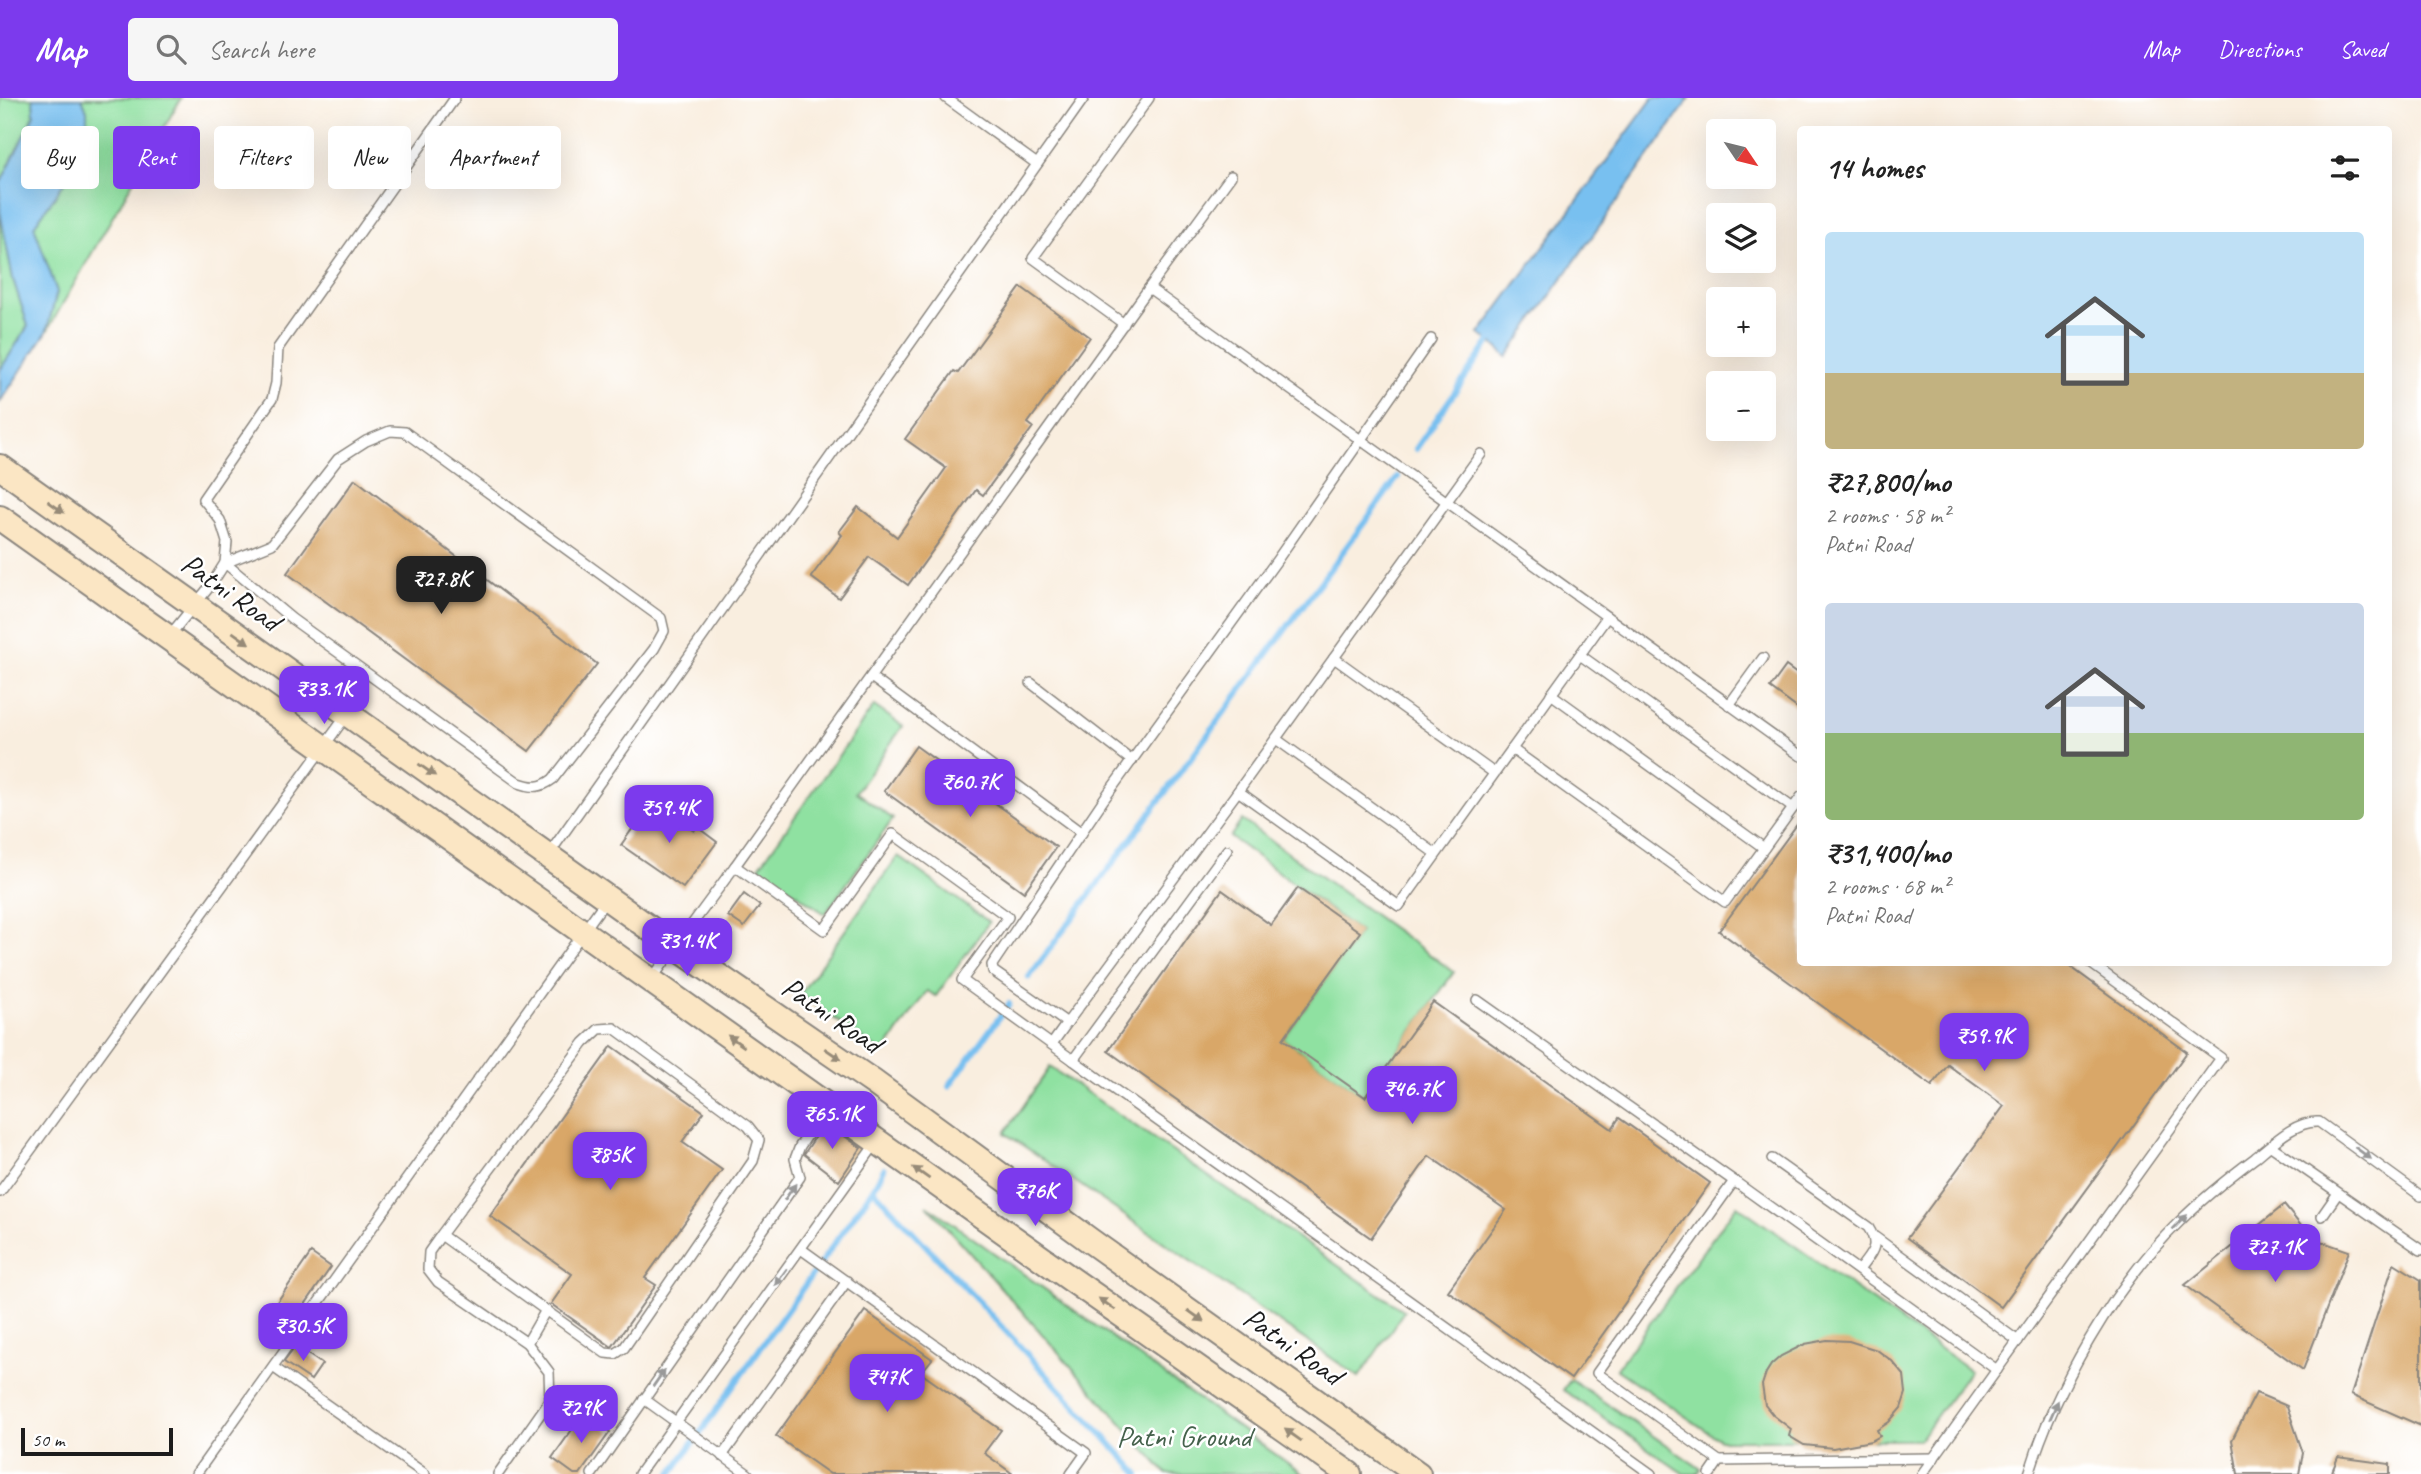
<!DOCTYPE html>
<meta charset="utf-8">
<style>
:root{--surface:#fff;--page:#f6f6f6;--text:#222;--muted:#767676;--accent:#7c3aed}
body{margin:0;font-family:Caveat,sans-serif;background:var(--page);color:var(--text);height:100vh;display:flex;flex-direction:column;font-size:26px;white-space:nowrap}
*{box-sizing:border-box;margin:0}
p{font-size:23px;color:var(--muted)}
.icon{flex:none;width:38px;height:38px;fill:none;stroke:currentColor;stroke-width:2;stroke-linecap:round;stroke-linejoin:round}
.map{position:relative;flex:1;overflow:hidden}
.details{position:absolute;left:1797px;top:28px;width:595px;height:840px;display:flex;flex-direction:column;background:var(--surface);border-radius:7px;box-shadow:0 7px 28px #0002}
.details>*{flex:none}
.top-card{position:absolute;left:21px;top:28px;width:665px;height:63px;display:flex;gap:14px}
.needle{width:46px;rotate:125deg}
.tools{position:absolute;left:1706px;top:21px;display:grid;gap:14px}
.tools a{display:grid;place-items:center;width:70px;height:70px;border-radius:7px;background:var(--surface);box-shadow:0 7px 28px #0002;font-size:35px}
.scale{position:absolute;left:21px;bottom:18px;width:152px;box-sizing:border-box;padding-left:7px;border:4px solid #1c1c1c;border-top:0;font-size:19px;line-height:24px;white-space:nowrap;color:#1c1c1c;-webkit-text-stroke:5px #fff;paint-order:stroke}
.price{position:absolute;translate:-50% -60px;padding:0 16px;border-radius:14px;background:var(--accent);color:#fff;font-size:23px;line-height:46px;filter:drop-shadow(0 2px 4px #0008)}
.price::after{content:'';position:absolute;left:50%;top:42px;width:21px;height:16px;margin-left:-10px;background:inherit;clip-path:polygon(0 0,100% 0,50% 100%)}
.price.current{background:#222;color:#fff}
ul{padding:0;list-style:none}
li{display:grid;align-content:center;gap:14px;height:371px;padding:0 28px}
li span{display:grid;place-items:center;height:217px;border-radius:7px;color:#555}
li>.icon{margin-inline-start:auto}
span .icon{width:126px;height:126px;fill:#fffc;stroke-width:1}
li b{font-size:30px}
h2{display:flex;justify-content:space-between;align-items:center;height:84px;padding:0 28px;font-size:30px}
.pill{padding:0 24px;border-radius:7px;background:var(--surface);box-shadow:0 7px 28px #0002;font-size:24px;line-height:63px}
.pill.current{background:var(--accent);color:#fff}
header{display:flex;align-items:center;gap:42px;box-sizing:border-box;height:98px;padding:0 35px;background:var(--accent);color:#fff}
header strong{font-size:33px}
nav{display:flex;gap:38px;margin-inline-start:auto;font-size:24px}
.search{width:490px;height:63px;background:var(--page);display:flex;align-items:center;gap:18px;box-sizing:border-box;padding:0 24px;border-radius:7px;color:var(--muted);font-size:26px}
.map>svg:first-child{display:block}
.green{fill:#8fe1a1;stroke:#567e5e;stroke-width:2}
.water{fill:#78c0f0;stroke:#4a6e86;stroke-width:2}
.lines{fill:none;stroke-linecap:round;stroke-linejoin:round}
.stream{stroke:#78c0f0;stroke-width:6}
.building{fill:#d9a768}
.service-casing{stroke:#8a857e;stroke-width:12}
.secondary-casing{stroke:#8a857e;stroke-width:28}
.service{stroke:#fff;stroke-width:9}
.secondary{stroke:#fbe6c4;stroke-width:24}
.oneway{fill:#978b78}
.oneway2{fill:#999}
.labels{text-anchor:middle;stroke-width:5;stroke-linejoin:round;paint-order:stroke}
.street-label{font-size:30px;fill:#1c1c1c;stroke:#fff}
.park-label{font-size:30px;fill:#44614b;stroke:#fff}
</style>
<header>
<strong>Map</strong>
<div class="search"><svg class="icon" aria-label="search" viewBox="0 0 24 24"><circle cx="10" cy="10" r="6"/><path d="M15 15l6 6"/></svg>Search here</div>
<nav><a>Map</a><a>Directions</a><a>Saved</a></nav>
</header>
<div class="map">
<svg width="2421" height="1376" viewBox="0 0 2421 1376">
<rect width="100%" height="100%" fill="#fff"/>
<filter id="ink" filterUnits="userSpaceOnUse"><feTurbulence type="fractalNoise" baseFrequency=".0143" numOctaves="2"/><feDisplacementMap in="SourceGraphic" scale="14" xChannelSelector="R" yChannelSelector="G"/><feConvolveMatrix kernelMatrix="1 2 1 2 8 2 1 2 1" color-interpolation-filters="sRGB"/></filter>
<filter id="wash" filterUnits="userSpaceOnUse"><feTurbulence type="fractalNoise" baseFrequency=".00686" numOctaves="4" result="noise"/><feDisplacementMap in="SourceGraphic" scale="28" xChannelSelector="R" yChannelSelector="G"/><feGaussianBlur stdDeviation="1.57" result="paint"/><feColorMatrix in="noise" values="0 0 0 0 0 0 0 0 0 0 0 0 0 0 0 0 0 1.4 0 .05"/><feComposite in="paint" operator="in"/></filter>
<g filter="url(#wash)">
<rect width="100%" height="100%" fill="#f9eedf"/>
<!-- green -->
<g class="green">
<polygon points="0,0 33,0 34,16 0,86"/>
<polygon points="82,0 181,0 46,235 57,194 34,128 87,52 87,13"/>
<polygon points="0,114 13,181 28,228 0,272"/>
<polygon points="874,608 903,628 856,694 893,721 825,816 759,769"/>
<polygon points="1242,722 1454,874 1365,999 1283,941 1360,834 1230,739"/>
<polygon points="898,758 989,824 936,898 927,893 883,955 800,896"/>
<polygon points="1050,969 1404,1213 1359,1279 1005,1035"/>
<polygon points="927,1107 1303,1376 1167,1376"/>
<polygon points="1737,1107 1970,1272 1919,1342 1720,1342 1616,1271"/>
<polygon points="1571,1281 1701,1371 1697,1376 1684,1376 1563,1292"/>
</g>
<!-- water -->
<g class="water">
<polygon points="33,0 82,0 87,13 87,52 34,128 57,194 46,235 0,304 0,272 28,228 13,181 0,114 0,86 34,17"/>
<polygon points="1653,0 1690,0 1507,259 1490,243 1479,236"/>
</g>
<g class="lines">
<!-- stream -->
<g class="stream">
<polyline points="1416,351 1494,237"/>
<polyline points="1029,879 1398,379"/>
<polyline points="949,988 1009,906"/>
<polyline points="873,1091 1139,1376"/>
<polyline points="671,1376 873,1091 884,1071"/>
</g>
</g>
<g id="blocks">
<!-- building -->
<g class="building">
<polygon points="1021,189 1090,239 1028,325 1033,329 983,397 976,392 908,487 869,459 839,500 811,479 842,437 839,434 858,409 897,439 946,370 905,341 954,273 958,275"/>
<polygon points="355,381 597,566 529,653 287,475"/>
<polygon points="1786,568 1801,579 1801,613 1770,590"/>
<polygon points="916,648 1056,749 1024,794 884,693"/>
<polygon points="652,703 694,733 697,729 717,744 683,790 621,747"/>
<polygon points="1801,721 1801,864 2064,864 2187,954 2001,1209 1907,1140 2004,1008 1948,967 1932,988 1719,833"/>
<polygon points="1298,790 1360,834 1283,941 1365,999 1433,904 1612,1031 1619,1020 1710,1085 1571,1281 1448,1193 1506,1112 1429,1058 1371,1140 1108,953 1222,792 1271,827"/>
<polygon points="744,796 760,808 744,829 728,818"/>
<polygon points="612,948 704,1014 682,1044 722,1072 645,1180 656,1187 612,1249 551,1206 572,1176 490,1118"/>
<polygon points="825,1024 861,1050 839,1083 804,1056"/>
<polygon points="2284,1107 2311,1140 2349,1153 2303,1272 2185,1187"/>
<polygon points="311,1155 331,1169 297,1218 277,1204"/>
<polygon points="2394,1165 2421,1182 2421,1328 2351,1297"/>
<polygon points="865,1213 932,1261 921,1275 1001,1332 984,1355 1013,1376 830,1376 776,1338"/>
<polygon points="1827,1242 1849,1243 1877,1252 1892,1263 1904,1277 1906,1295 1901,1310 1889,1324 1877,1332 1880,1338 1871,1343 1833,1350 1804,1347 1789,1338 1791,1331 1773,1317 1765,1307 1762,1287 1766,1275 1771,1267 1781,1258 1805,1246"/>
<polygon points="296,1248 322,1266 311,1282 284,1264"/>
<polygon points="2256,1295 2287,1308 2303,1355 2299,1376 2238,1376 2232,1342"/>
<polygon points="584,1315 610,1334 580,1376 574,1376 552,1360"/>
<polygon points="2338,1359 2390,1366 2390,1376 2331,1376"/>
</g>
</g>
</g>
<g filter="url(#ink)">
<use href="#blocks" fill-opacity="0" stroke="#8a857e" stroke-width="2"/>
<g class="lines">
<!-- service casing -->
<g class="service-casing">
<g id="service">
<polyline points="946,0 1037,66"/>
<polyline points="1149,190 1231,78"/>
<polyline points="1124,226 1033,160 1149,0"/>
<path d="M390,333L405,334L661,520L664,533L654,551L553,681C541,690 533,690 519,685L292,521L225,465L272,446L338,361L366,343Z"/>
<polyline points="1481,356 1238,693 1399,808 1607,519"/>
<polyline points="170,537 211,487 225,465 227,444 220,422 203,401 272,301 276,285 278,250 455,0"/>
<polyline points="1580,557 1793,710"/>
<polyline points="1334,560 1494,675"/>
<polyline points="871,579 1082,735"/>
<polyline points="1031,585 1132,663"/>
<polyline points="1551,596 1764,750"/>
<polyline points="1729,607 1763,560"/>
<polyline points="1276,641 1436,756"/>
<polyline points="1512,651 1725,804 1801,699"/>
<polyline points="1238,693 1067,925 993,873 992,867 1104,701 1277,462 1431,241"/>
<polyline points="1227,752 1073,962 1651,1376"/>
<polyline points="549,756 1084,0"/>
<polyline points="735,768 1149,190 1801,658"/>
<polyline points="651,882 735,768 824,832 893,736 1008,819 962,882 1073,962"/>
<polyline points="1477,902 1734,1083 1597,1275 1719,1363"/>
<polyline points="1052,946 1067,925"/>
<polyline points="2271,1048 2421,1152"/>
<path d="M1772,1061L1868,1129C1881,1149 1871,1155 1859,1172"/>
<polyline points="1734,1083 1997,1272"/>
<polyline points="0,1094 346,618"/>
<polyline points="2322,1118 2338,1095"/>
<polyline points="441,1137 605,1255 615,1256 624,1250 753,1063 759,1042 748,1028 614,930 599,931 584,945 441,1137 429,1154 428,1171 438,1184 527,1245 549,1274 550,1302 498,1376"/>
<polyline points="1875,1139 2018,1243"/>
<polyline points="801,1151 1086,1355 1071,1376"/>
<polyline points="527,1245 546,1212"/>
<polyline points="273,1269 425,1376"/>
<polyline points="644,1301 748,1376"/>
<polyline points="722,1358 847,1183"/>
<polyline points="196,1376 606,802"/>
<polyline points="592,1376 800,1079 795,1061 800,1048 827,1009"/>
<polyline points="639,1376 876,1045"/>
<polyline points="1710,1376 1719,1363 1934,1360"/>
<polyline points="1922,1376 2221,960 2089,864"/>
<path d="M2029,1376C2055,1290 2114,1188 2178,1125C2202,1101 2228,1080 2255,1060C2272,1046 2296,1022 2319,1024L2421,1098"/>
</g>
</g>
<!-- secondary casing -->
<g class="secondary-casing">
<g id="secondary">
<polyline points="0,369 676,849 873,984 1092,1144 1418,1376"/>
<polyline points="0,420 1068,1179 1349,1376"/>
</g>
</g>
<!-- service -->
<use href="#service" class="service"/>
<!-- secondary -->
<use href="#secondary" class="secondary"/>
</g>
<!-- one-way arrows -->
<defs><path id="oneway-solid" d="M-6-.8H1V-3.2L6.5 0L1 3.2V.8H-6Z" transform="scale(1.75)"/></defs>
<g class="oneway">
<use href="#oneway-solid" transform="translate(56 409) rotate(35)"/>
<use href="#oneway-solid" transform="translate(241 540) rotate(35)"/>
<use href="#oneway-solid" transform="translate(427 672) rotate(35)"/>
<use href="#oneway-solid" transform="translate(736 943) rotate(-145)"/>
<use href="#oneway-solid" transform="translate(833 956) rotate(34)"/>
<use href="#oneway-solid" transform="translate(921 1075) rotate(-145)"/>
<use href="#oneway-solid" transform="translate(1107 1206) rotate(-145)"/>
<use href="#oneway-solid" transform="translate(1196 1218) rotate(35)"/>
<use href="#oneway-solid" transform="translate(1293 1337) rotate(-145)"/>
</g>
<g class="oneway2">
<use href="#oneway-solid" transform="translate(2363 1055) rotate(36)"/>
<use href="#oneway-solid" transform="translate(790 1094) rotate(-55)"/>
<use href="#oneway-solid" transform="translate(2180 1124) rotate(-45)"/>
<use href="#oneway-solid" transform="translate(781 1179) rotate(126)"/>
<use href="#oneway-solid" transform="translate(659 1280) rotate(-55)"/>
<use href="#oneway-solid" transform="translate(2054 1312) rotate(-66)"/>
</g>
</g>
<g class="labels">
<!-- street labels -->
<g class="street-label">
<text transform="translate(231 494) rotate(35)" y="10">Patni Road</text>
<text transform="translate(832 917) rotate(34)" y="10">Patni Road</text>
<text transform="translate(1293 1248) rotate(35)" y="10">Patni Road</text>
</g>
<!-- park labels -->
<g class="park-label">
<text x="1184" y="1348">Patni Ground</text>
</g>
</g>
</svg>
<div class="tools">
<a><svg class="needle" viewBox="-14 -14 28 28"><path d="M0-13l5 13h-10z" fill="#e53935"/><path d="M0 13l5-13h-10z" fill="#767676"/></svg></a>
<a><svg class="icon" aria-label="layers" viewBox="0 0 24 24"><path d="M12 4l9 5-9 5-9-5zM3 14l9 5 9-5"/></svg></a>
<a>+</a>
<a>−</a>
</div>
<div class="scale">50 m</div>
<b class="price current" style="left:441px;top:518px">₹27.8K</b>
<b class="price" style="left:324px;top:628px">₹33.1K</b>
<b class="price" style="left:970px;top:721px">₹60.7K</b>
<b class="price" style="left:669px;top:747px">₹59.4K</b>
<b class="price" style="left:687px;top:880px">₹31.4K</b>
<b class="price" style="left:1984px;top:975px">₹59.9K</b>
<b class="price" style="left:1412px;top:1028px">₹46.7K</b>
<b class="price" style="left:832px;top:1053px">₹65.1K</b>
<b class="price" style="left:610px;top:1094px">₹85K</b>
<b class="price" style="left:1035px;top:1130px">₹76K</b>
<b class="price" style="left:2275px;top:1186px">₹27.1K</b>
<b class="price" style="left:303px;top:1265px">₹30.5K</b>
<b class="price" style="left:887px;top:1316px">₹47K</b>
<b class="price" style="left:581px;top:1347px">₹29K</b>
<div class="top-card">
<a class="pill">Buy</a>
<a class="pill current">Rent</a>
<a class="pill">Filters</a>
<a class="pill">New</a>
<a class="pill">Apartment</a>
</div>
<section class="details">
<h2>14 homes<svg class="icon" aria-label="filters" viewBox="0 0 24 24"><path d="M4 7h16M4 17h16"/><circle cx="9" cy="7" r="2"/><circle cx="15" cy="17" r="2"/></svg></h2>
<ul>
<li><span style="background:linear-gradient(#bfe0f5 65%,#c2b280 0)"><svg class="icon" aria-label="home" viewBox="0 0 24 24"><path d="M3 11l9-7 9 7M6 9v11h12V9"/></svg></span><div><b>₹27,800/mo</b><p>2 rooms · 58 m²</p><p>Patni Road</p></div></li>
<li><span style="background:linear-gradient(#c9d6e8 60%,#8fb573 0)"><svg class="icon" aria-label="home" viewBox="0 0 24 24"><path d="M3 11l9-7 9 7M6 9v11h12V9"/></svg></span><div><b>₹31,400/mo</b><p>2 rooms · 68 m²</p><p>Patni Road</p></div></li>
</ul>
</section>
</div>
